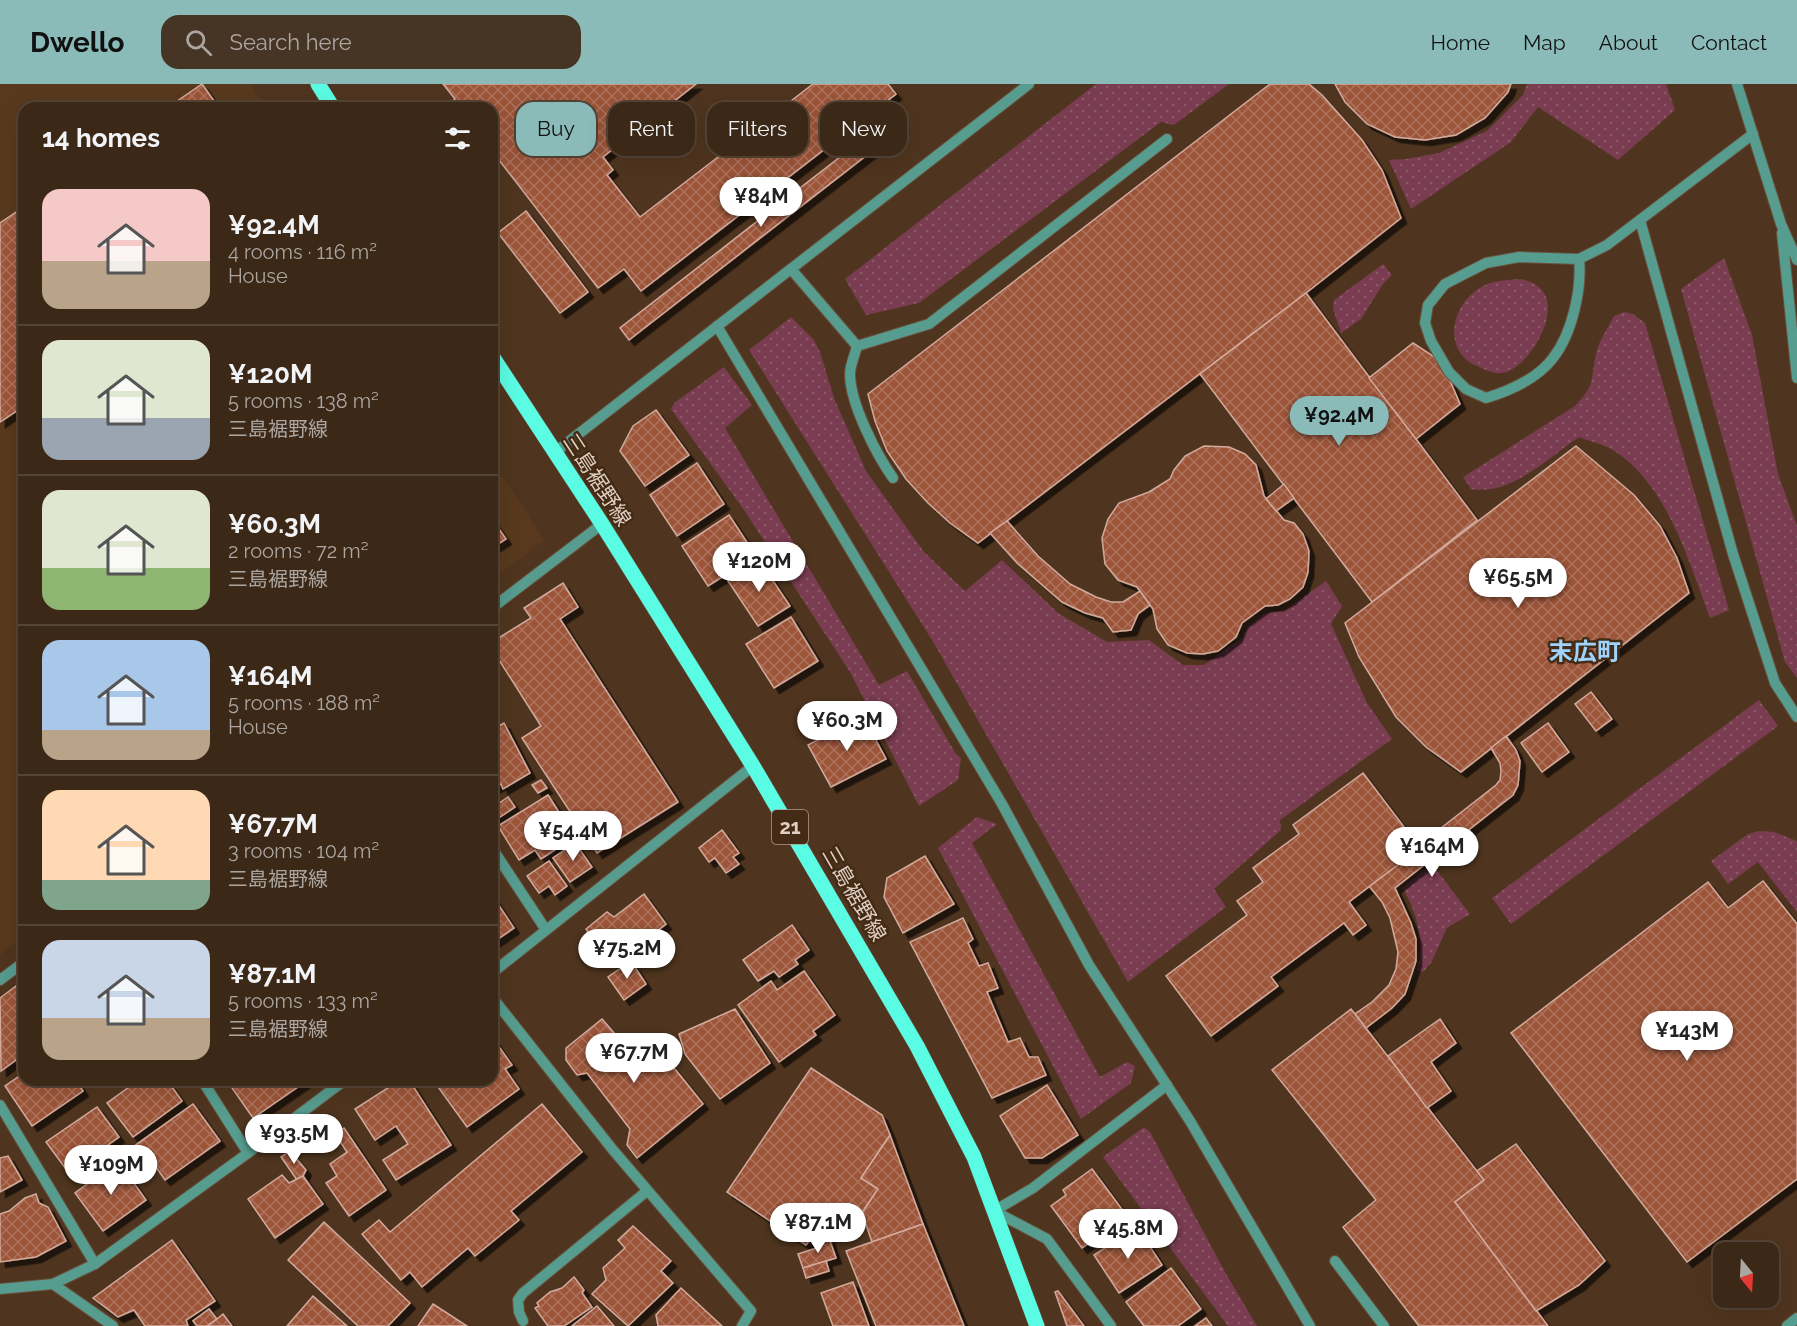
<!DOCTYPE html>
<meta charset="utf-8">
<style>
:root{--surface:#3b2817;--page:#463424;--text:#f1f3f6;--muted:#aca6a1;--line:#544436;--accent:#8bbbb9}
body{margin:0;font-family:Raleway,"Noto Sans JP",sans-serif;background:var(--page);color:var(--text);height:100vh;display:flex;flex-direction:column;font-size:22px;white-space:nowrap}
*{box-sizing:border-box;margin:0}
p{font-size:20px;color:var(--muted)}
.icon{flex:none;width:33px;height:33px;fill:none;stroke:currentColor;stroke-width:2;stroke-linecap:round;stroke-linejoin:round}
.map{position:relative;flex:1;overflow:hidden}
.details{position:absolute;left:18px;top:18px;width:480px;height:984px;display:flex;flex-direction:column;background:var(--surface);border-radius:18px;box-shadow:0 6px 24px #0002,0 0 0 2px var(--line)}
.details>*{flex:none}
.guide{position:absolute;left:516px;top:18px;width:570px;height:54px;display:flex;gap:12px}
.needle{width:39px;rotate:162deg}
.controls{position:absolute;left:1713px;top:1158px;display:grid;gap:12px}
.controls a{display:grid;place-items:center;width:66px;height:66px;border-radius:12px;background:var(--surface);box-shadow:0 6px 24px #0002,0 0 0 2px var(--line);font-size:30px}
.price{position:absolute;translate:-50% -51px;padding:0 14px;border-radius:21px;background:#fff;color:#222;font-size:20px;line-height:39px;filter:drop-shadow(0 2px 3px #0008)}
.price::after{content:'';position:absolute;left:50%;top:36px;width:18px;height:14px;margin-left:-9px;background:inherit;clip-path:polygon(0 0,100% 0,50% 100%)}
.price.on{background:var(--accent);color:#111}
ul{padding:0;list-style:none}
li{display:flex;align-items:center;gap:18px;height:150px;padding:0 24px}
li+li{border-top:2px solid var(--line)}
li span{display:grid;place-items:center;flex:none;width:168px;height:120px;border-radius:18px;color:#555}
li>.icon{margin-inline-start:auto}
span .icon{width:72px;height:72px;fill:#fffc;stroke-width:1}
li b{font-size:26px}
h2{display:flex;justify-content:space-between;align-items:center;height:72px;padding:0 24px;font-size:26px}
.tag{padding:0 21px;border-radius:18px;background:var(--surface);box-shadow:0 6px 24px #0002,0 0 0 2px var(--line);font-size:21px;line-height:54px}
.tag.on{background:var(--accent);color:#111}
header{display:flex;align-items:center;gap:36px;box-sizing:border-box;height:84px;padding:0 30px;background:var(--accent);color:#111}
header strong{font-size:28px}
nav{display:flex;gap:33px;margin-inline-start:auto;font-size:21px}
.search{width:420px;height:54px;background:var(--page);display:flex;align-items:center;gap:15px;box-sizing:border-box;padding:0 21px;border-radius:18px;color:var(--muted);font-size:22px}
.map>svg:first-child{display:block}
.built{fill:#58391d}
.grass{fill:url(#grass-dots)}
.building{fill:url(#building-cross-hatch);stroke:#d3ab9d;stroke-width:1.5;filter:url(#shadow)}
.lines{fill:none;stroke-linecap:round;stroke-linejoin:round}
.minor-casing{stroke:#69513c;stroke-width:12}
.major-casing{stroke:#69513c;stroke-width:16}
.minor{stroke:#569c8f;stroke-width:10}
.major{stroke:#5afce3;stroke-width:15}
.labels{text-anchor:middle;stroke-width:5;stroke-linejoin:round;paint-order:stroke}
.shield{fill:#442b15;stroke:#b09d8d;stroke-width:1.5}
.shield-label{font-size:20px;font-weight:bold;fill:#dfcec1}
.street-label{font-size:21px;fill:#dfcec1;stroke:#442b15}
.quarter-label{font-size:24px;font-weight:bold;fill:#9dd3fc;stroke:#442b15}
</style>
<header>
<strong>Dwello</strong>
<div class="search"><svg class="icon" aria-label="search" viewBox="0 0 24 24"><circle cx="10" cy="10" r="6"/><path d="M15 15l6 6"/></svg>Search here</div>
<nav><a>Home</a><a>Map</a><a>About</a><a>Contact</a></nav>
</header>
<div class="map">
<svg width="1797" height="1242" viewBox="0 0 1797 1242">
<defs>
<pattern id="grass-dots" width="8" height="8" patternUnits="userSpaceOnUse" patternTransform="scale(1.5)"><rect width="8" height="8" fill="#793c50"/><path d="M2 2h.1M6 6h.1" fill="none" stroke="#8c5767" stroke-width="1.8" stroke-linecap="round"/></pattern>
<pattern id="building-cross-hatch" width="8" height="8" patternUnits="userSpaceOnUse" patternTransform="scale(1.5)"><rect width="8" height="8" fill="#9c5439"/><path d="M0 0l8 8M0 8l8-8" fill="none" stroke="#ae735d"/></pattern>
<filter id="shadow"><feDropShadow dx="5.5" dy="5.5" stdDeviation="0" flood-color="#0009"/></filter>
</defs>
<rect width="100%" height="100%" fill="#4f351f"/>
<!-- built -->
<g class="built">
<polygon points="0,0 250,0 265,24 24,24 24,852 0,871"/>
<polygon points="492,376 544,456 492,496"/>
</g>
<!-- grass -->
<g class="grass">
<polygon points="1096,0 1229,0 1174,41 1161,38 919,219 866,231 845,195"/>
<polygon points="1527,0 1666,0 1675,26 1618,76 1538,23 1511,58 1411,125 1389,76 1406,75 1439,69 1487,47 1523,11"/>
<polygon points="1724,174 1752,251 1778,390 1797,442 1797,594 1785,578 1681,205"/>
<polygon points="1383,180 1392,191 1383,200 1361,235 1341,249 1333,225 1334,216"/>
<path d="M1521,195C1530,197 1539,201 1544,209C1559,232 1528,286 1501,289C1493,290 1486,286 1479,283C1439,268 1452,216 1485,201C1496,196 1509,196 1521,195Z"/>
<path d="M1624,228L1633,230L1645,239L1729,526L1710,534C1688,476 1668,401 1613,366C1603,360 1589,357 1579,353C1548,374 1511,412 1471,405L1463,393L1575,322C1596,300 1590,297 1596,270C1598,258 1608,244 1614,232Z"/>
<polygon points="791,233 814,256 820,268 834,314 866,387 924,468 965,507 1002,476 1058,529 1107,558 1149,556 1183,581 1204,581 1242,554 1248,542 1264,530 1285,526 1326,497 1342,522 1331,540 1367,619 1392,655 1280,736 1281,746 1214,805 1226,823 1128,898 932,556 749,266"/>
<polygon points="724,283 752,321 725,344 879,601 907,587 956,670 961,674 958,696 919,722 850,588 744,426 671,325 674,319"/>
<polygon points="1759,616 1778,642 1511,840 1492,814"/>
<polygon points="977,733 997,740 972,759 1100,993 1127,978 1135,982 1131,999 1081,1035 938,764"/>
<polygon points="1759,747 1774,748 1797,757 1797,828 1758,778 1728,800 1711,777 1748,750"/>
<path d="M1432,780L1470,830L1447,844L1431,879L1423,888L1417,886C1425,861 1417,825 1402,804Z"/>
<polygon points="1144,1043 1150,1048 1225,1188 1257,1242 1228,1242 1103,1073"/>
</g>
<!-- building -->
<g class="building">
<polygon points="202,0 219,24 167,24"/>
<polygon points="443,0 696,0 603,73 613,86 607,91 640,133 813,0 888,0 896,10 641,207 624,185 598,204 492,67 492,24 444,24 455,15"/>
<polygon points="1270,0 1309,0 1322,11 1362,56 1382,86 1401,134 1306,209 978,459 950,439 928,419 906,395 887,367 875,337 868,310"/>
<polygon points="1335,0 1511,0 1508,8 1485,34 1456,51 1425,56 1395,53 1367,40 1345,18"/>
<polygon points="894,31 903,43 629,256 620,244"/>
<polygon points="24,123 24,322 0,338 0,139"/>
<polygon points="526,127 588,208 560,229 498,149"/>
<polygon points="1306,209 1477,436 1372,518 1200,290"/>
<polygon points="1413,259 1433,272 1448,292 1460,320 1416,355 1369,294"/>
<polygon points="656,326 689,371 645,402 620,367 633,342"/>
<polygon points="1204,362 1229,363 1245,370 1256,381 1264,412 1284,436 1294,439 1303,450 1309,467 1308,488 1303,503 1290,515 1278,521 1265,522 1242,539 1236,553 1218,567 1203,570 1187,569 1168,561 1157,545 1153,525 1137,503 1118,496 1105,480 1102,454 1108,435 1119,419 1149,408 1170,395 1174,386 1185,372"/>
<polygon points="1576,362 1634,411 1660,442 1677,474 1689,509 1461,688 1426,663 1396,633 1359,573 1345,539"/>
<polygon points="697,379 724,420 677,452 650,411"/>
<polygon points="1284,400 1294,414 1276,427 1266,415"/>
<polygon points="729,431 756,472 708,502 682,462"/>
<polygon points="492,435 506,455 492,464"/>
<polygon points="1007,437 1038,472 1070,500 1096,513 1111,518 1123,518 1140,507 1150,521 1138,530 1131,546 1113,548 1103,534 1085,529 1062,518 1017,479 990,449"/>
<polygon points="759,476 790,522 758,542 728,497"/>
<polygon points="563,499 578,523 560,535 678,718 597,769 522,654 541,642 492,565 492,558 531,534 524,524"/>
<polygon points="791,533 818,577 774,604 746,560"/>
<polygon points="1591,608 1612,635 1596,647 1575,620"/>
<polygon points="863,632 886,675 831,703 808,661"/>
<polygon points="504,639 530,689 503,705 501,700 492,705 492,646"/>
<polygon points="1548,639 1569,668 1542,688 1521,659"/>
<polygon points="1506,652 1516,666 1520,677 1518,701 1513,711 1395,804 1411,839 1416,855 1416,877 1405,910 1392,924 1366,944 1355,930 1372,918 1389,901 1396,885 1398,868 1390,834 1382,818 1369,802 1420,764 1418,762 1496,701 1500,696 1501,687 1500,679 1491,664"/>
<polygon points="1363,689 1420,764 1349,818 1366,841 1353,851 1344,839 1271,893 1278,902 1211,952 1166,892 1247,831 1237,817 1263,798 1253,784 1299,750 1293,741"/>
<polygon points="541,696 547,704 538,709 532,701"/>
<polygon points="548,711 575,753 541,775 535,766 519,776 498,742"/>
<polygon points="508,713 515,723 494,737 492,724"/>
<polygon points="722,746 739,769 733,773 739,780 726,789 715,774 709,778 699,764"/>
<polygon points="575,759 592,783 570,798 553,774"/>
<polygon points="925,772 954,820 903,849 884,813 887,794"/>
<polygon points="549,777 567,802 555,811 549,802 539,809 527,792"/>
<polygon points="1763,797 1797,840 1797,1095 1687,1178 1511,949 1708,798 1728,824"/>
<polygon points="644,810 666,840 614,881 586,845 607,828 614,833"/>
<polygon points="492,811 514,844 492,859"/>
<polygon points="963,834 973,855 968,859 979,882 988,879 998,904 987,908 1008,958 1020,954 1029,973 1038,973 1046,991 992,1014 910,858"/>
<polygon points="792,841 809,866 795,876 798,880 779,893 774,887 758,897 743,876"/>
<polygon points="631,877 646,900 624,916 608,893"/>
<polygon points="804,887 835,931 813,947 816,951 779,978 738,921 771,897 777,906"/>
<polygon points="20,899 24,904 24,970 1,987 0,914"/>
<polygon points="735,925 770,979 720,1015 685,970 679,950"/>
<polygon points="1351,925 1484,1096 1455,1118 1548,1242 1419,1242 1343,1143 1376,1116 1272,986"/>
<polygon points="602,935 629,966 642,955 654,969 659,965 703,1020 637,1074 627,1061 630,1045 587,989 577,991 566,976 566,964"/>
<polygon points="1440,935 1456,959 1431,978 1451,1007 1427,1024 1388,972"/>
<polygon points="492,953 512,981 505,985 519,1005 467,1043 433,996 492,996"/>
<polygon points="811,984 882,1031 890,1051 861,1094 878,1105 856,1137 836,1123 806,1161 727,1108"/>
<polygon points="24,989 24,996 76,996 83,1007 32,1042 5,1002"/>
<polygon points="139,996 167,996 182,1017 133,1053 107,1019"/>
<polygon points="233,996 308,996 253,1034 230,1001 234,998"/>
<polygon points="400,996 409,996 451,1061 396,1096 383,1076 408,1060 396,1042 375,1056 355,1025"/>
<polygon points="1047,1001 1078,1051 1042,1074 1025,1074 1000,1032"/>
<polygon points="193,1020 220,1057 165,1096 153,1079 147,1083 133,1063"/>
<polygon points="542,1020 582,1068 511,1127 519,1136 475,1172 468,1164 422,1203 410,1188 401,1196 362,1150 379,1136 390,1148"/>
<polygon points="97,1023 119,1053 108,1061 113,1068 91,1083 85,1075 68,1088 46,1058"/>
<polygon points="344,1044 386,1106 349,1132 326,1099 337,1092 330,1080 347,1068 335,1050"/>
<polygon points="890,1051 923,1140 872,1158 862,1129 878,1105 861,1094"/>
<polygon points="1516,1060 1605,1177 1579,1201 1536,1227 1455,1118 1484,1096 1477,1087"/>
<polygon points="290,1067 306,1086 303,1092 297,1096 281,1073"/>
<polygon points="8,1072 22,1096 0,1108 0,1074"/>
<polygon points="118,1077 146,1116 103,1147 75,1109"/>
<polygon points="1092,1085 1127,1132 1082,1164 1051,1122 1066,1111 1063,1106"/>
<polygon points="282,1091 289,1099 303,1092 323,1120 275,1154 248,1115"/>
<polygon points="36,1110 39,1119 48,1123 66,1157 36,1173 0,1178 0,1130 9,1127 25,1114"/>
<polygon points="324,1138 410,1219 388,1242 358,1242 288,1176"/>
<polygon points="923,1140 964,1242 876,1242 846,1167"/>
<polygon points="633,1142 671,1177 661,1187 673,1199 628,1242 592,1210 606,1196 603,1184 625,1164 618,1156"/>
<polygon points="1137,1143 1162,1181 1119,1209 1094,1171"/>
<polygon points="829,1154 836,1174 803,1184 798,1170 820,1163 818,1157"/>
<polygon points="172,1156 215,1217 186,1236 188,1242 145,1242 134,1226 118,1233 93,1214"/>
<polygon points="826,1177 829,1187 806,1194 803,1184"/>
<polygon points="1171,1184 1201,1225 1178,1242 1144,1242 1126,1218"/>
<polygon points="574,1193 584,1206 582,1209 592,1223 564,1242 548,1242 535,1224 539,1222 537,1219 550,1208 562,1204"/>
<polygon points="853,1198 869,1242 833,1242 821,1209"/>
<polygon points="681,1204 722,1242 658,1242 656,1231"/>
<polygon points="1058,1207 1084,1242 1067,1242 1055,1208"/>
<polygon points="313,1212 347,1242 287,1242"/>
<polygon points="433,1220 467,1242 418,1242"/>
<polygon points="597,1222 614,1242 572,1242"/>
<polygon points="209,1225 217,1235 207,1242 197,1242 193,1237"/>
<polygon points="223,1230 232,1242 207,1242 217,1235"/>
<polygon points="1206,1234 1212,1242 1195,1242"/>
</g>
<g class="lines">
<!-- minor casing -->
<g class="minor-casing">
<g id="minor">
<polyline points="1737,0 1781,140 1797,176"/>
<polyline points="1640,136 1733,470 1775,599 1797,633"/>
<polyline points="1782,149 1797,294"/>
<path d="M1579,175C1582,205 1572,250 1553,274C1538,294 1509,307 1486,314L1466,305L1449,288L1431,257L1425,239L1428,221L1445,200L1486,179L1519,173L1579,175L1607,161L1753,50"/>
<polyline points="791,185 857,262 929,240 1167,55"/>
<polyline points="717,242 1002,720 1089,881 1190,1037 1310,1242"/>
<path d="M857,262C855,271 850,281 850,290C850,319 876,370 893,394"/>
<polyline points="554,369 1029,0"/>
<polyline points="492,524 602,440"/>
<polyline points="492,764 546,846"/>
<polyline points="492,889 753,682"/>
<polyline points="0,896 24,878"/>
<polyline points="492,913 613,1066 751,1227 742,1242"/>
<polyline points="202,996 248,1069"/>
<polyline points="0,1021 95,1180"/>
<polyline points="994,1127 1033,1104 1167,1001"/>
<polyline points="994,1127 1047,1155 1111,1242"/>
<polyline points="1335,1177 1384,1242"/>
<polyline points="53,1200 113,1242"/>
<polyline points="0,1205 53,1200 95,1180 248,1069 345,996"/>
<polyline points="523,1237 519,1228 518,1216 523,1209 647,1107"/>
<polyline points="1787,1242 1797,1234"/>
</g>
</g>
<!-- major casing -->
<g class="major-casing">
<g id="major">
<polyline points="318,0 333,24"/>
<polyline points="492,272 602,440 753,682 917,962 974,1073 1037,1242"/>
</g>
</g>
<!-- minor -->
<use href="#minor" class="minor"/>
<!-- major -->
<use href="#major" class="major"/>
</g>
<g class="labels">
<!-- shield labels -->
<rect class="shield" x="772" y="726" width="36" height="34" rx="4.5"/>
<g class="shield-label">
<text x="790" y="750">21</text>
</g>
<!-- street labels -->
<g class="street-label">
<text transform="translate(597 396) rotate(57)" y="7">三島裾野線</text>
<text transform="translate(854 810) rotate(60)" y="7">三島裾野線</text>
</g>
<!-- quarter labels -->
<g class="quarter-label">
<text x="1585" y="576">末広町</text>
</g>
</g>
</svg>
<div class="controls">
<a><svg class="needle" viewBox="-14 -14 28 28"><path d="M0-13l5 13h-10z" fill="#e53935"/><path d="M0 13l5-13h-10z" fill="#aca6a1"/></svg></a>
</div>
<b class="price" style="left:761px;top:144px">¥84M</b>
<b class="price on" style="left:1339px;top:363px">¥92.4M</b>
<b class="price" style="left:759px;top:509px">¥120M</b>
<b class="price" style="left:1518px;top:525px">¥65.5M</b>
<b class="price" style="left:847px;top:668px">¥60.3M</b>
<b class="price" style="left:573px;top:778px">¥54.4M</b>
<b class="price" style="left:1432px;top:794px">¥164M</b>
<b class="price" style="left:627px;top:896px">¥75.2M</b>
<b class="price" style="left:1687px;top:978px">¥143M</b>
<b class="price" style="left:634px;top:1000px">¥67.7M</b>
<b class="price" style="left:294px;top:1081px">¥93.5M</b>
<b class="price" style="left:111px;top:1112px">¥109M</b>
<b class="price" style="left:818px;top:1170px">¥87.1M</b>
<b class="price" style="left:1128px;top:1176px">¥45.8M</b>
<div class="guide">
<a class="tag on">Buy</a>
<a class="tag">Rent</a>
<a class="tag">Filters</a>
<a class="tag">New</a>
</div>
<section class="details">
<h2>14 homes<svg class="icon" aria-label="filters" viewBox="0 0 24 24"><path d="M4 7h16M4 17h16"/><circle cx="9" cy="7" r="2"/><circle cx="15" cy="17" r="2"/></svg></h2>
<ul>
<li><span style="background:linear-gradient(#f6c9c9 60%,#b9a48a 0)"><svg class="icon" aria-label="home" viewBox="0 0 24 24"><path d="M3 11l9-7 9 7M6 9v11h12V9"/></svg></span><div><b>¥92.4M</b><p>4 rooms · 116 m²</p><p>House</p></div></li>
<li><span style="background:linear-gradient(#dfe7d0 65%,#9aa5b1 0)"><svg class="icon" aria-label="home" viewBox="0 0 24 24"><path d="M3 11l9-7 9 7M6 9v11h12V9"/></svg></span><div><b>¥120M</b><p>5 rooms · 138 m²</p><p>三島裾野線</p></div></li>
<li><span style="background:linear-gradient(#dfe7d0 65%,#8fb573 0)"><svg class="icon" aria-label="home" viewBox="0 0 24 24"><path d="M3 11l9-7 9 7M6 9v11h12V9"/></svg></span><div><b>¥60.3M</b><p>2 rooms · 72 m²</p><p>三島裾野線</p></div></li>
<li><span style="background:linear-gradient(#a9c7e8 75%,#b9a48a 0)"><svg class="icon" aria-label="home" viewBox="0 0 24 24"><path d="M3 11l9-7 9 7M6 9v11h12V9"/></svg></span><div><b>¥164M</b><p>5 rooms · 188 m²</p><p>House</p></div></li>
<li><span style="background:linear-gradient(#ffd9b3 75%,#7fa58c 0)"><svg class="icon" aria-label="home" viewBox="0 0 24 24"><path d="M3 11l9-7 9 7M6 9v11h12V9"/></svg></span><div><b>¥67.7M</b><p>3 rooms · 104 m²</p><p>三島裾野線</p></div></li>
<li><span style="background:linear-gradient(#c9d6e8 65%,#b9a48a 0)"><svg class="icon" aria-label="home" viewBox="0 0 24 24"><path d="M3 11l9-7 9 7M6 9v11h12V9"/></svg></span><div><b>¥87.1M</b><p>5 rooms · 133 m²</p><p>三島裾野線</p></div></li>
</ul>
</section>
</div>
